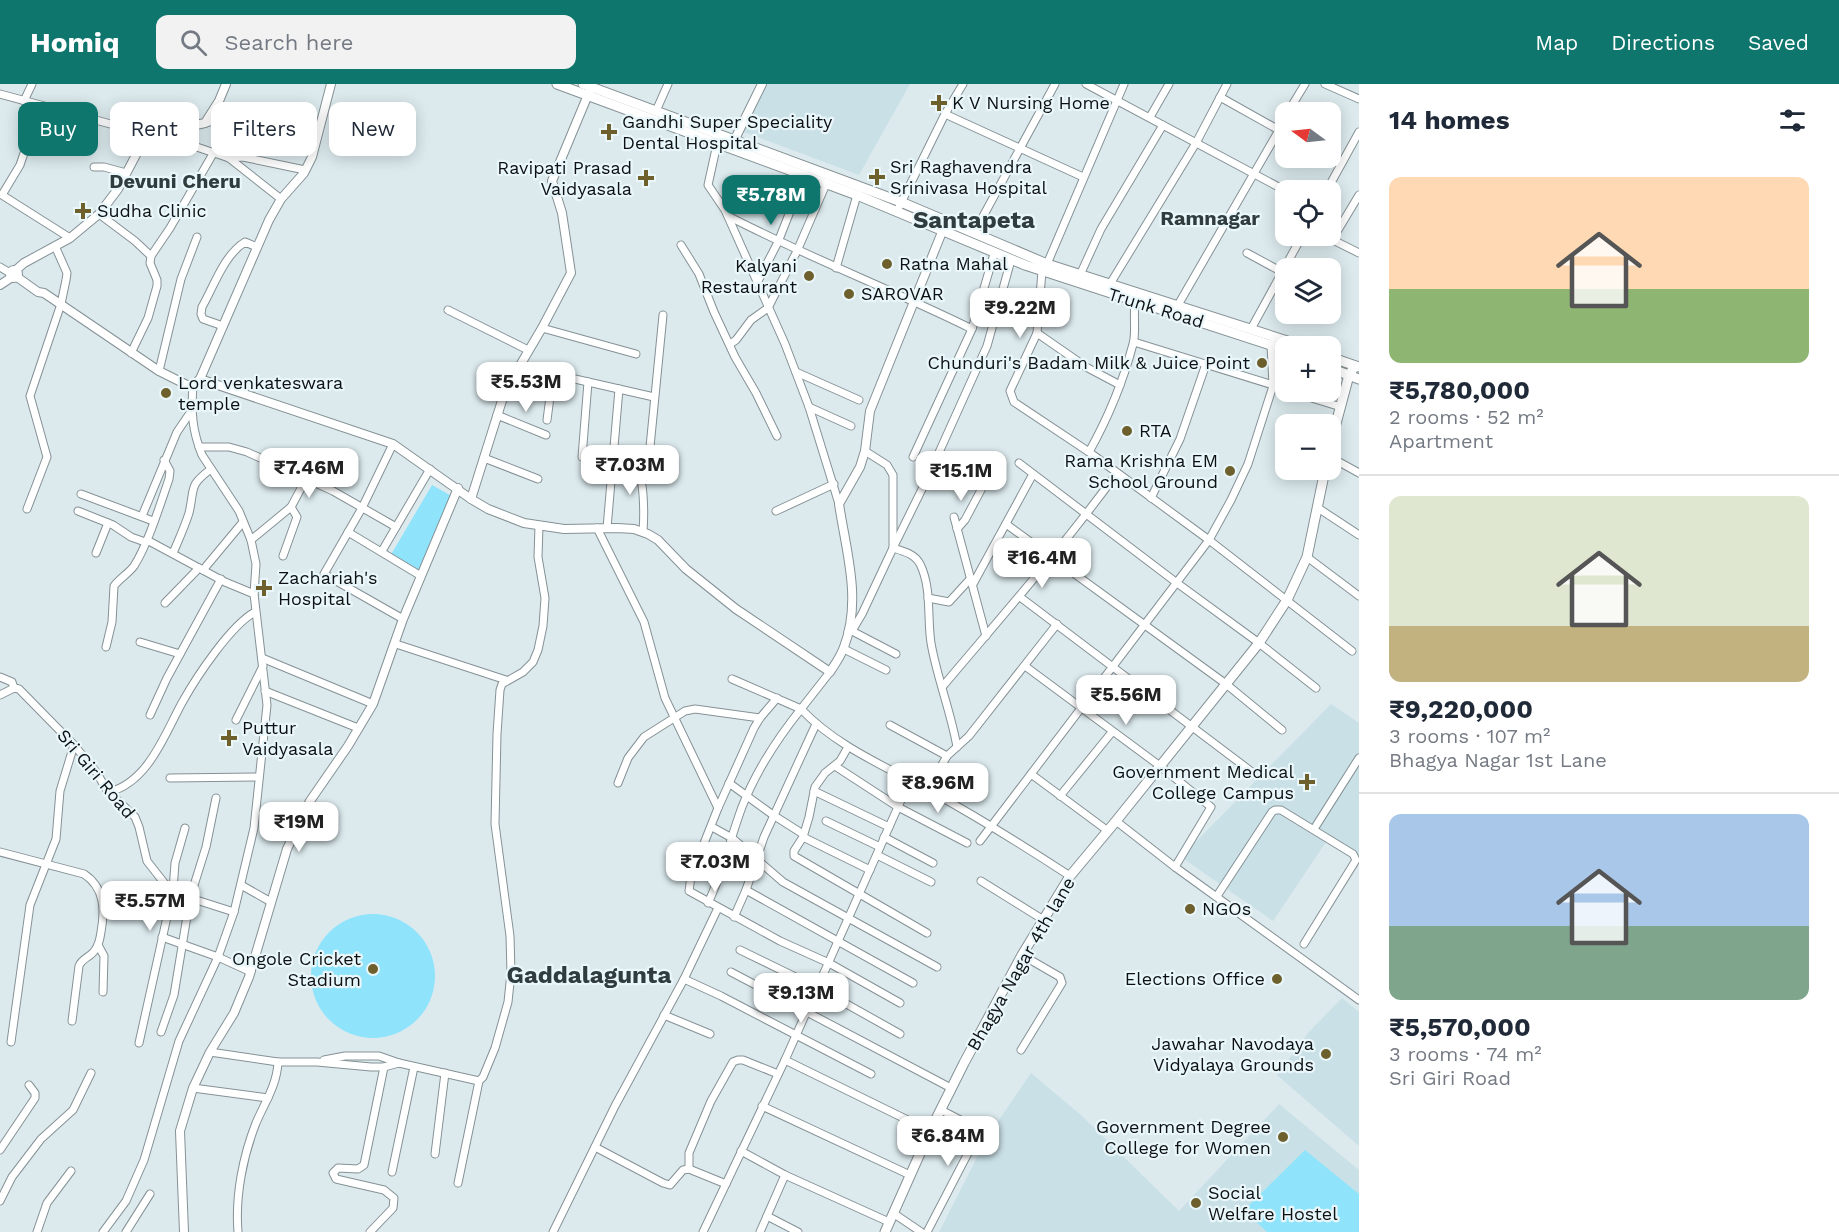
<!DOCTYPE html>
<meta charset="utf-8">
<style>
:root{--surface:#fff;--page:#f2f2f3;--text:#1f2937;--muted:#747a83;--line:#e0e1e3;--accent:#0f766e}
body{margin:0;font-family:"Work Sans",sans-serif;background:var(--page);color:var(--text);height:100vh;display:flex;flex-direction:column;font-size:22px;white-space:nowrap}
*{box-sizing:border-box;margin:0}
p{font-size:20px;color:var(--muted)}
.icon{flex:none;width:33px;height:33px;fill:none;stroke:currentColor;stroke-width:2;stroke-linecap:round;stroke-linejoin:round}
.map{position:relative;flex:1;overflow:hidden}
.sheet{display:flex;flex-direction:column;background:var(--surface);width:480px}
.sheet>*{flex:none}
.banner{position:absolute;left:18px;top:18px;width:570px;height:54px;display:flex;gap:12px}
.needle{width:39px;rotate:285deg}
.fabs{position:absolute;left:1275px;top:18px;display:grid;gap:12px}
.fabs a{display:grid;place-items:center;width:66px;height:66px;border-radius:12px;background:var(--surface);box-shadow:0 3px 15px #0003;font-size:30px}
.price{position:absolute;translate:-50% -51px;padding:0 14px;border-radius:12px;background:#fff;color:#222;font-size:20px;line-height:39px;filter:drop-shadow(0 2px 3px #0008)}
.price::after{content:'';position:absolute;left:50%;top:36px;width:18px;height:14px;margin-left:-9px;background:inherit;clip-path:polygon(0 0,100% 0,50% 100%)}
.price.on{background:var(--accent);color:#fff}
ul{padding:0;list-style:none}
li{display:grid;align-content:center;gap:12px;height:318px;padding:0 30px}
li+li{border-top:2px solid var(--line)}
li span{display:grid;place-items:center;height:186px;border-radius:12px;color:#555}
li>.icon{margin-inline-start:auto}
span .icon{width:108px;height:108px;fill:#fffc;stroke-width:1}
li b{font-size:26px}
h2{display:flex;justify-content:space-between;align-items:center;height:72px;padding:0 30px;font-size:26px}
.tag{padding:0 21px;border-radius:12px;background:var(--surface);box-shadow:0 3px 15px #0003;font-size:21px;line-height:54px}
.tag.on{background:var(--accent);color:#fff}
header{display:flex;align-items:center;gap:36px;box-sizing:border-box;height:84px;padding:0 30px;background:var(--accent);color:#fff}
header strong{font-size:28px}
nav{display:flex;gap:33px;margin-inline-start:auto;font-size:21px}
.search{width:420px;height:54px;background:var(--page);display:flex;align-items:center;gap:15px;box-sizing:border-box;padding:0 21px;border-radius:12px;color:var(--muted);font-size:22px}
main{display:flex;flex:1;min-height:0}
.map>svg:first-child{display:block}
.built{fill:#c9e0e6}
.green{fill:#8fe4fc}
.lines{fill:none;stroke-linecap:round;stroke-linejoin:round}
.minor-casing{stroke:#859195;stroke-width:9}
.tertiary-casing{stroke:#859195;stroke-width:10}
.secondary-casing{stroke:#859195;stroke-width:11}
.minor{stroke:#fff;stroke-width:7}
.tertiary{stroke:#fff;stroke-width:8}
.secondary{stroke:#fff;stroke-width:9}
.poi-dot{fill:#6e602d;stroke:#e9f7fb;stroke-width:2}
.labels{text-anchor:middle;stroke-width:4.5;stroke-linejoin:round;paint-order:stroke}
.poi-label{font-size:18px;fill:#0d1113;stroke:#e9f7fb;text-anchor:start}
.street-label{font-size:18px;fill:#0d1113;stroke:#e9f7fb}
.neighbourhood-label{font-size:20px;font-weight:bold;fill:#313c3f;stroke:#e9f7fb}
.district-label{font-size:24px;font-weight:bold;fill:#313c3f;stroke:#e9f7fb}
</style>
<header>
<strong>Homiq</strong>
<div class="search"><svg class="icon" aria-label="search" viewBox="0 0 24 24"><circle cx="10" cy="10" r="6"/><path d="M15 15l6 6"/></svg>Search here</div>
<nav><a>Map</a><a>Directions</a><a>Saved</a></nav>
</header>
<main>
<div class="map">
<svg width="1359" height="1148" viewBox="0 0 1359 1148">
<rect width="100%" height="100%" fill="#dceaee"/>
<!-- built -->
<g class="built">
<polygon points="766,0 910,0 859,91 744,48"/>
<polygon points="1331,620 1359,639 1359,776 1326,758 1273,837 1181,773"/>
<polygon points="1342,914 1359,928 1359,1062 1277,991 1309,948"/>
<polygon points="1031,989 1082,1032 1179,1127 1279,1020 1359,1086 1359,1148 939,1148 988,1052"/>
</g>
<!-- green -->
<g class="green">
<polygon points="432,401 457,415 419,495 389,474"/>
<circle cx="373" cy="892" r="62"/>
<polygon points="1305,1066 1359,1110 1359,1148 1267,1148 1244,1126"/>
</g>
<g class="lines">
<!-- minor casing -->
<g class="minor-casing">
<g id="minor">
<polyline points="1086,0 1286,107"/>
<polyline points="1325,0 1359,15"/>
<polyline points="0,10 151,51"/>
<polyline points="1220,13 1286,50"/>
<polyline points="24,17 32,0"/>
<polyline points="40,22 20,81 2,111 70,154"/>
<polyline points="656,27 668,0"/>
<polyline points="1288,28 1305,0"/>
<polyline points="945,30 1083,93"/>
<polyline points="1150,33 1169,0"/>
<polyline points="205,39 231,33 319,44"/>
<polyline points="162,49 185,59 229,74 281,115"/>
<polyline points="717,60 708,101 725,126 785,260 809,323 839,420"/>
<polyline points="229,74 243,73 305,86"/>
<polyline points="1329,74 1341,80"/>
<polyline points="94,83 104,83 126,89"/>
<polyline points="1327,106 1359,48"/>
<polyline points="897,127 945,30 963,0"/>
<polyline points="99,130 135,157 151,172"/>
<path d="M728,132C807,173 891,205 972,245"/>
<polyline points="974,149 1055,0"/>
<polyline points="1325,152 1359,169"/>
<polyline points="1332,156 1359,111"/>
<polyline points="681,161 699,190 714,228 735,273 756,309 777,352"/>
<polyline points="1247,169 1282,188"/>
<polyline points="1047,180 1124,0"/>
<polyline points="0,183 10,189"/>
<polyline points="836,184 857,111"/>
<polyline points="1042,187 1037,249 1010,307 1014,318 1089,368 1209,456 1352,567"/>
<polyline points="1080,191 1101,145 1163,41"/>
<polyline points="757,199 778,158 804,92"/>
<polyline points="1110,200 1196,59 1227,0"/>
<polyline points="1178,221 1286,34"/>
<polyline points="448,226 528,266"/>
<path d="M223,242L203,235L201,230L202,223C214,202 224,171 245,158L257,163"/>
<polyline points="542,244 636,270"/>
<polyline points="1251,245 1302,152"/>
<polyline points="1037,249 1086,283 1120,301"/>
<polyline points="1134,258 1286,305"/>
<polyline points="730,260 736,256 751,236 768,224 797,167 826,100"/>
<polyline points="131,269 148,234 157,202 157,196 150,179 151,172 170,144 214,68"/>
<polyline points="518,282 654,313"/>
<polyline points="159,287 181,195 197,153"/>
<polyline points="796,288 859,316"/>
<polyline points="1292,308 1341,323"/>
<polyline points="809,323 851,342"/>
<polyline points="497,331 546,351"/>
<polyline points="547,336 553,290"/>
<polyline points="393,360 362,424 324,490 403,535"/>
<polyline points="199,363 229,363 247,368 333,407 396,443"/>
<path d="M1089,368C1108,334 1123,298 1133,260C1137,246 1132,229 1136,214"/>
<polyline points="582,373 588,298"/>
<polyline points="913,373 972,245 994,170"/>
<polyline points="1330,373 1359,389"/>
<polyline points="484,374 538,395"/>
<polyline points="1019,379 1177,499 1259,559 1316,604"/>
<path d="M612,380C619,381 630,381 636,385C645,393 644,435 643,447"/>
<polyline points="648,383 663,231"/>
<polyline points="81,410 153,437"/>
<polyline points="1151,414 1180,355 1206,280"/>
<polyline points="291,423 306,395"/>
<polyline points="1318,424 1359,451"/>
<polyline points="27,425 47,373 30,312 61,220 66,196 67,189 55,162"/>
<polyline points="78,427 113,441 131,453 145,458"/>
<polyline points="776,427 834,400"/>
<polyline points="142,432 177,348 190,329"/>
<polyline points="954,433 986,552"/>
<polyline points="1006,440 1226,600 1282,646"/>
<polyline points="597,444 644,538 665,614 718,724"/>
<polyline points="607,444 619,305"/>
<polyline points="957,445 965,436 981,406"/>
<polyline points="348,448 421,492"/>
<polyline points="147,456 225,498 254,510"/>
<polyline points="251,456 291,423 297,433 283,472"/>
<polyline points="382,467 430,385"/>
<polyline points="96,469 108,439"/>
<path d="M173,469C179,455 185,442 189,429C195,404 188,402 211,385"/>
<polyline points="1307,473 1359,512"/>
<polyline points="203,486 243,438"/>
<polyline points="973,500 1033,390"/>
<polyline points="1020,513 1252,688"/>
<polyline points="928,514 949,518 971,494"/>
<polyline points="165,519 199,484"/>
<polyline points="852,547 896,570"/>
<polyline points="848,548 852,547 862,530 893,464 893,391 887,381 865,367"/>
<polyline points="140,558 180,570"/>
<polyline points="396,560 506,596"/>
<path d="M106,563L112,538L114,502C120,494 128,490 134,482C148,460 160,421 169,395L170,387L164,376"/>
<polyline points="844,565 886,586"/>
<polyline points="262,574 373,620"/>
<polyline points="1025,582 1160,682 1211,723 1175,783"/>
<path d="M830,588L801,625C837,663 887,683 932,708C979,734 1024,762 1070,792"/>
<polyline points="0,593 12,598 14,604"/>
<path d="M943,602C1002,532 1063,463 1117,389"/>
<polyline points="265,607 358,644"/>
<polyline points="0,611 14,604 19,605 74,661 97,689 106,705 135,733 139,743 147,777 165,800 190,814 234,828"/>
<polyline points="777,614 760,634 754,644 718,724 691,792 689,807 780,857 829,879 900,919"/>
<polyline points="150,631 167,594 221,495"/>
<polyline points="236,636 263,582"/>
<polyline points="890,641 947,672"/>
<polyline points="848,663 840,677 825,689 815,703 809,733 803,753 794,767 794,772 927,849"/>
<path d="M957,663C951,628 937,594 931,559C927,534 932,504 920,480C915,470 903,467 893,464L927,395L987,262L1011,176"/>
<polyline points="835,682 898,723 967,759"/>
<polyline points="1031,690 1108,747"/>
<polyline points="170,694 259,693"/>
<polyline points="618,699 628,674 644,653 685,627 695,625 760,634"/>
<polyline points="729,699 773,731 803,750"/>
<polyline points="928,705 947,672 969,652 1057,540"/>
<polyline points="814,707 889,743"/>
<path d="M109,708C149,698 165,649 183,617C197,592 231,541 255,528"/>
<polyline points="1060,712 1112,648"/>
<polyline points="826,737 880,763"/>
<polyline points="1116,737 1175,783 1359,916"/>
<polyline points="712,743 732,754 783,798 937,883"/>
<polyline points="1314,745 1359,674"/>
<polyline points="803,753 870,786"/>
<polyline points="884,753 933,779"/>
<polyline points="980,757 1209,456 1231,416 1248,380 1273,302 1271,260"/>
<path d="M0,768L84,790C105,804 105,826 101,848C100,855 99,861 95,866C91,873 82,874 79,882L72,937"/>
<polyline points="877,771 931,798"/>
<polyline points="981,797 1042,835"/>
<polyline points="241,801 271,818"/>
<polyline points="746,806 913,899"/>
<polyline points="1217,812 1272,728 1275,726 1281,726 1353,770 1356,776 1304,860"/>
<path d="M708,819C723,788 730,755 742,723C756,687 777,655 801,625L732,595"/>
<polyline points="734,833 746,806 764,753 816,640"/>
<polyline points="162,853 218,873 251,888"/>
<polyline points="98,861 104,872 103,908"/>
<polyline points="740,866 818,904 900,950"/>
<polyline points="731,888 951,1004"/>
<polyline points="684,895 721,912 871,990"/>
<polyline points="664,931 710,950"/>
<polyline points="161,948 174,911 190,814 206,763 216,714"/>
<polyline points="11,958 30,821 56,755 60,707 74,661"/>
<polyline points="139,959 173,806 175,779 185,744"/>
<polyline points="1021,966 1062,899 1060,893 1022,871"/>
<polyline points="210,968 278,978 317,978 371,983 384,983 399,979"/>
<polyline points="324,976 345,972 379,972 399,979 479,997"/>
<polyline points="785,976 930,1047"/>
<polyline points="193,1004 268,1014"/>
<polyline points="762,1022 910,1091"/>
<polyline points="595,1063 663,1099 670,1101 683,1086 689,1085 726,1100"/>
<polyline points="0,1066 35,1014 35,1009 29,1001"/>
<polyline points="741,1067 785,1091 889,1138"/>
<polyline points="435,1070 445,989"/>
<polyline points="689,1085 689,1069 711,1017 733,978 738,976 743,976 778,990"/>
<polyline points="392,1088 414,983"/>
<polyline points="458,1099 479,997 483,993 495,964 508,918 511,889 510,852 495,740 497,650 500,606 502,600 523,588 533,578 538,566 543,542 545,514 538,473 539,442"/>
<polyline points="0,1117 12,1093 41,1055 73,1026 91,989"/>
<polyline points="893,1129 921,1148"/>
<polyline points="767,1132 798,1148"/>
<polyline points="37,1148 47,1119 71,1087"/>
<path d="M103,1148L126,1117L144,1076L179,957L218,873L234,828L254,744L267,621L254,510L256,480L251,456L239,427L202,371C192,346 191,328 193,301"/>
<polyline points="126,1148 150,1110"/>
<path d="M238,1148C235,1112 243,1072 256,1039C265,1018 277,1001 278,978"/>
<polyline points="370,1148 393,1124 394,1114 384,1106 336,1095 333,1089 338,1084 358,1085 364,1081 384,983"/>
<polyline points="553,1148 615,1022 684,895 718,824"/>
<polyline points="703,1148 785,976 910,696"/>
<polyline points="760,1148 785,1091"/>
<polyline points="927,1148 979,1048 976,1044 941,1026"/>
</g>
</g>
<!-- tertiary casing -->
<g class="tertiary-casing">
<g id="tertiary">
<polyline points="732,61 762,0"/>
<polyline points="16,186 24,179 70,154 99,130 118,105 137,69 151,51 205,39 219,17 226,0"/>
<circle cx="14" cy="190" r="4"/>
<polyline points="17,193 38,208 44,209 159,287 187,301 193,301 200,295 269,136 281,115 304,89 312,73 331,0"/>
<polyline points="0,201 12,193"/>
<path d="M200,295L393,360L471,415L488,425L524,439L564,445L617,444L634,445L648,450L658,456L686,485L736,525L830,588C835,580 841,572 844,563C862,516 846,467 839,420L860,383L865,367L870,327L942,148"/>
<polyline points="471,415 505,307 542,244 571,189 562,129 552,97 590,6"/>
<polyline points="184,1148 180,1047 193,1004 210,968 234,929 249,893 287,765 310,717 348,662 373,620 403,535 458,404"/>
</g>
</g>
<!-- secondary casing -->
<g class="secondary-casing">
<g id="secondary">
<polyline points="557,0 857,111 1025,181 1286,266"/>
<polyline points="583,0 901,118 1047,180 1303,262"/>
<polyline points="1330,273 1359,283"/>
<polyline points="1330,284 1359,295"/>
<polyline points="1330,362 1349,291 1355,282"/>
<polyline points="885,1148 930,1047 964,979 1022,871 1070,792 1116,737 1259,559 1287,516 1307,473 1325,386"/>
</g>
</g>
<!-- minor -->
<use href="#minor" class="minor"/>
<!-- tertiary -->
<use href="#tertiary" class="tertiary"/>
<!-- secondary -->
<use href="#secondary" class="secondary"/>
</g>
<!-- markers -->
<g class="poi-dot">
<path d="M936 10h6v6h6v6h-6v6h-6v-6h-6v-6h6z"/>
<path d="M606 39h6v6h6v6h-6v6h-6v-6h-6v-6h6z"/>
<path d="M874 84h6v6h6v6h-6v6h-6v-6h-6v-6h6z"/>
<path d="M643 85h6v6h6v6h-6v6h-6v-6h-6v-6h6z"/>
<path d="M80 118h6v6h6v6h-6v6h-6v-6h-6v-6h6z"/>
<circle cx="887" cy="180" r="6"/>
<circle cx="809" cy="192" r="6"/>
<circle cx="849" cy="210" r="6"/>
<circle cx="1262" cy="279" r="6"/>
<circle cx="166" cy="309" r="6"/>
<circle cx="1127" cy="347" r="6"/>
<circle cx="1230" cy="387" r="6"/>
<path d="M261 495h6v6h6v6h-6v6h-6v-6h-6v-6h6z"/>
<path d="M226 645h6v6h6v6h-6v6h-6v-6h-6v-6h6z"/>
<path d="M1304 689h6v6h6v6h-6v6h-6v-6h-6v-6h6z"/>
<circle cx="1190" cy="825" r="6"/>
<circle cx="373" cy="885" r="6"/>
<circle cx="1277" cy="895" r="6"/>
<circle cx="1326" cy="970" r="6"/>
<circle cx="1283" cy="1053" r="6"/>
<circle cx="1196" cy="1119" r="6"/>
</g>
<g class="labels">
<!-- poi labels -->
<g class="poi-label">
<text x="952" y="25">K V Nursing Home</text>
<text x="622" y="44">Gandhi Super Speciality<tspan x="622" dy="21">Dental Hospital</tspan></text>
<text x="890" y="89">Sri Raghavendra<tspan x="890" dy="21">Srinivasa Hospital</tspan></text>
<text x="632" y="90" text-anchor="end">Ravipati Prasad<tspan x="632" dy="21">Vaidyasala</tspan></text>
<text x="97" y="133">Sudha Clinic</text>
<text x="899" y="186">Ratna Mahal</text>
<text x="797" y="188" text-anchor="end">Kalyani<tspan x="797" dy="21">Restaurant</tspan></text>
<text x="861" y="216">SAROVAR</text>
<text x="1250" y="285" text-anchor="end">Chunduri's Badam Milk &amp; Juice Point</text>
<text x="178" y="305">Lord venkateswara<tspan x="178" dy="21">temple</tspan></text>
<text x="1139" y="353">RTA</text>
<text x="1218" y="383" text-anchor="end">Rama Krishna EM<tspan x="1218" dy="21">School Ground</tspan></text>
<text x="278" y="500">Zachariah's<tspan x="278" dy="21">Hospital</tspan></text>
<text x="242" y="650">Puttur<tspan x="242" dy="21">Vaidyasala</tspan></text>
<text x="1294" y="694" text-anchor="end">Government Medical<tspan x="1294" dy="21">College Campus</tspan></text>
<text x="1202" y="831">NGOs</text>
<text x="361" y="881" text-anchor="end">Ongole Cricket<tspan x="361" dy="21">Stadium</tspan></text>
<text x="1265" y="901" text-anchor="end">Elections Office</text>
<text x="1314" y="966" text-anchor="end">Jawahar Navodaya<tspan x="1314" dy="21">Vidyalaya Grounds</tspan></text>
<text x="1271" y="1049" text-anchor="end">Government Degree<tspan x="1271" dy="21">College for Women</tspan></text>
<text x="1208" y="1115">Social<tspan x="1208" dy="21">Welfare Hostel</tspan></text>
</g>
<!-- street labels -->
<g class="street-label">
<text transform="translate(1156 224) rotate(17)" y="6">Trunk Road</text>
<text transform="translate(96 690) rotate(50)" y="6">Sri Giri Road</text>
<text transform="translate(1021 880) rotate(-60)" y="6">Bhagya Nagar 4th lane</text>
</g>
<!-- neighbourhood labels -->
<g class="neighbourhood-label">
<text x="175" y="104">Devuni Cheru</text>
<text x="1210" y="141">Ramnagar</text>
</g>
<!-- district labels -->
<g class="district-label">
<text x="974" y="144">Santapeta</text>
<text x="589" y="899">Gaddalagunta</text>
</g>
</g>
</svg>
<div class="fabs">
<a><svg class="needle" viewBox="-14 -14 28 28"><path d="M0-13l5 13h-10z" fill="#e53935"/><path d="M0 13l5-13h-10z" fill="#747a83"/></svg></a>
<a><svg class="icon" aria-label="locate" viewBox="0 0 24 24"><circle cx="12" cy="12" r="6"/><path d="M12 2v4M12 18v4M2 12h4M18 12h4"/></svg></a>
<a><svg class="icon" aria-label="layers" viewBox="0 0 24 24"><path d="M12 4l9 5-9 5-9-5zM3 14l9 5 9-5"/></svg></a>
<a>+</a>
<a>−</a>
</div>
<b class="price on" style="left:771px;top:142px">₹5.78M</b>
<b class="price" style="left:1020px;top:255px">₹9.22M</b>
<b class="price" style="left:526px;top:329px">₹5.53M</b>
<b class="price" style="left:630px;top:412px">₹7.03M</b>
<b class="price" style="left:309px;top:415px">₹7.46M</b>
<b class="price" style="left:961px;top:418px">₹15.1M</b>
<b class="price" style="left:1042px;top:505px">₹16.4M</b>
<b class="price" style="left:1126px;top:642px">₹5.56M</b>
<b class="price" style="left:938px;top:730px">₹8.96M</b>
<b class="price" style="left:299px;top:769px">₹19M</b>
<b class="price" style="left:715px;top:809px">₹7.03M</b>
<b class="price" style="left:150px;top:848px">₹5.57M</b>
<b class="price" style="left:801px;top:940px">₹9.13M</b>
<b class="price" style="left:948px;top:1083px">₹6.84M</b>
<div class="banner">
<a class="tag on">Buy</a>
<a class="tag">Rent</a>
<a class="tag">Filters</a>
<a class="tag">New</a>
</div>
</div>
<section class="sheet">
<h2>14 homes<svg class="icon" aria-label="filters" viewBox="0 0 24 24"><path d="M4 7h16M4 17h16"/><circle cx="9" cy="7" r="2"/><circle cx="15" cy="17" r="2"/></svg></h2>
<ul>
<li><span style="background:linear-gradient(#ffd9b3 60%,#8fb573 0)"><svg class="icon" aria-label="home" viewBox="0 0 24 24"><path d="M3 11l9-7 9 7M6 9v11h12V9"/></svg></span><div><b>₹5,780,000</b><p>2 rooms · 52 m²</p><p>Apartment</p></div></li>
<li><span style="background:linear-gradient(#dfe7d0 70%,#c2b280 0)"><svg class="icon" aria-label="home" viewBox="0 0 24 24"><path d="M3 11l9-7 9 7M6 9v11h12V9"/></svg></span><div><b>₹9,220,000</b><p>3 rooms · 107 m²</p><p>Bhagya Nagar 1st Lane</p></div></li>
<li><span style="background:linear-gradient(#a9c7e8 60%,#7fa58c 0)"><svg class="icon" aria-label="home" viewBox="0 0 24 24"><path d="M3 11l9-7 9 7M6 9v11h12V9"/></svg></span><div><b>₹5,570,000</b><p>3 rooms · 74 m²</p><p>Sri Giri Road</p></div></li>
</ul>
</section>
</main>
